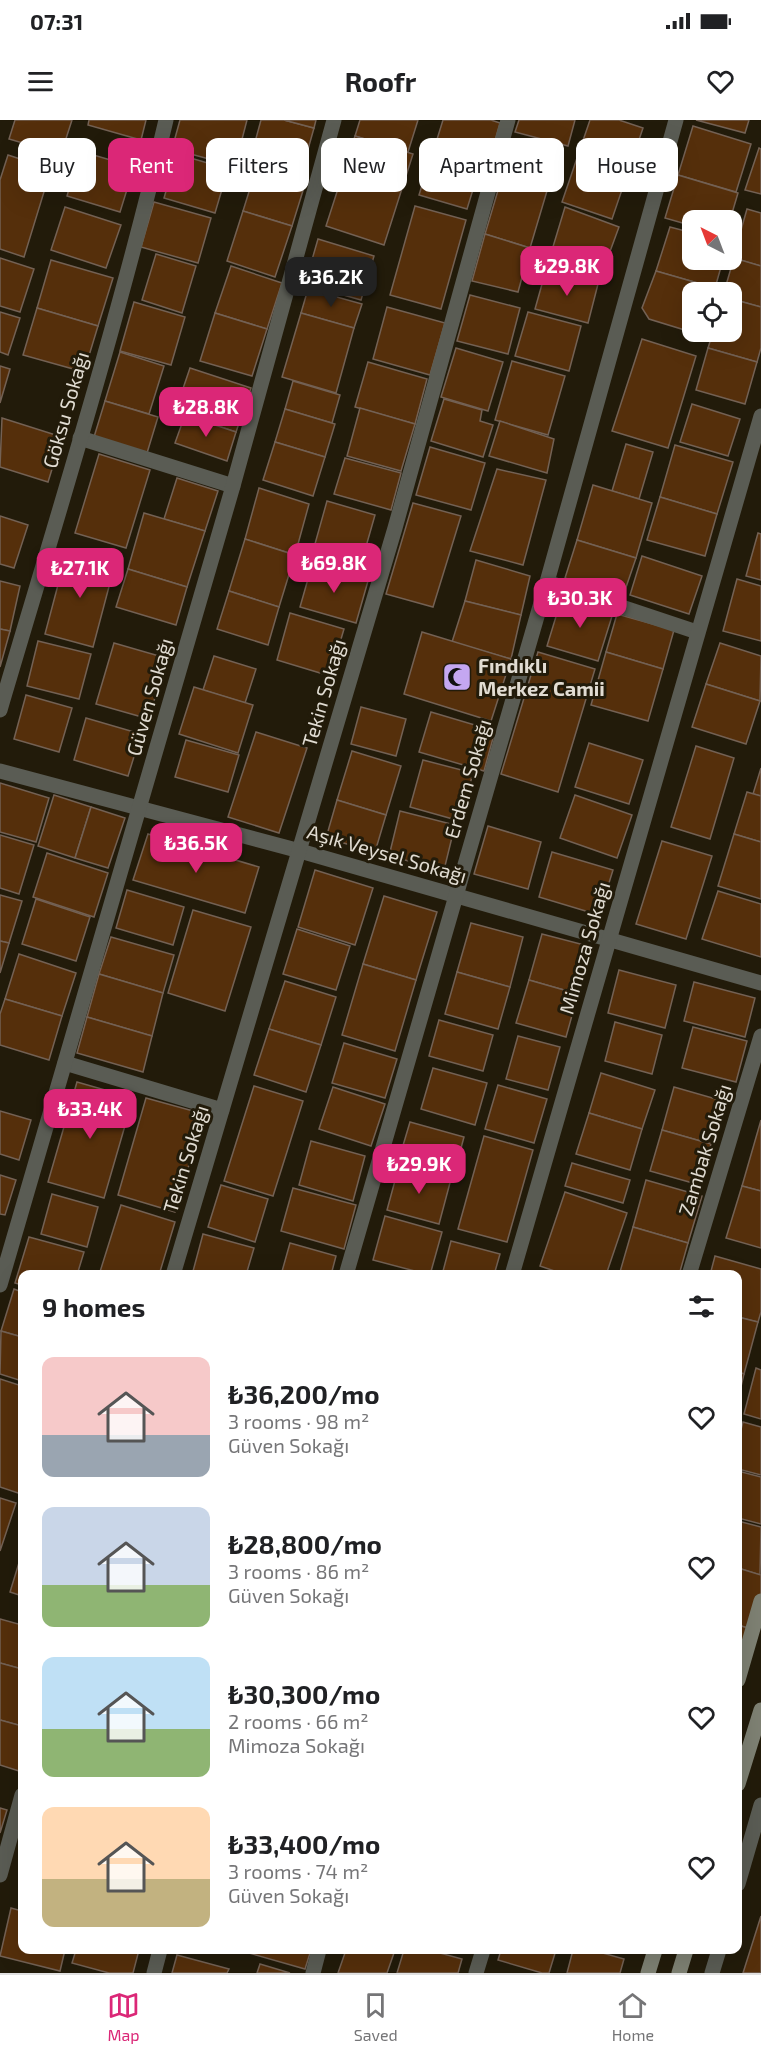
<!DOCTYPE html>
<meta charset="utf-8">
<style>
:root{--surface:#fff;--page:#f6f6f6;--text:#202124;--muted:#757577;--line:#e0e0e0;--accent:#db2777}
body{margin:0;font-family:"Exo 2",sans-serif;background:var(--page);color:var(--text);height:100vh;display:flex;flex-direction:column;font-size:22px;white-space:nowrap}
*{box-sizing:border-box;margin:0}
p{font-size:20px;color:var(--muted)}
.icon{flex:none;width:33px;height:33px;fill:none;stroke:currentColor;stroke-width:2;stroke-linecap:round;stroke-linejoin:round}
.map{position:relative;flex:1;overflow:hidden}
.panel{position:absolute;left:18px;top:1150px;width:724px;height:684px;display:flex;flex-direction:column;background:var(--surface);border-radius:12px;box-shadow:0 6px 24px #0002}
.panel>*{flex:none}
.hud{position:absolute;left:18px;top:18px;width:726px;height:54px;display:flex;gap:12px}
.needle{width:39px;rotate:318deg}
.buttons{position:absolute;left:682px;top:90px;display:grid;gap:12px}
.buttons a{display:grid;place-items:center;width:60px;height:60px;border-radius:12px;background:var(--surface);box-shadow:0 6px 24px #0002;font-size:30px}
.price{position:absolute;translate:-50% -51px;padding:0 14px;border-radius:12px;background:var(--accent);color:#fff;font-size:20px;line-height:39px;filter:drop-shadow(0 2px 3px #0008)}
.price::after{content:'';position:absolute;left:50%;top:36px;width:18px;height:14px;margin-left:-9px;background:inherit;clip-path:polygon(0 0,100% 0,50% 100%)}
.price.active{background:#222;color:#fff}
ul{padding:0;list-style:none}
li{display:flex;align-items:center;gap:18px;height:150px;padding:0 24px}
li span{display:grid;place-items:center;flex:none;width:168px;height:120px;border-radius:12px;color:#555}
li>.icon{margin-inline-start:auto}
span .icon{width:72px;height:72px;fill:#fffc;stroke-width:1}
li b{font-size:26px}
h2{display:flex;justify-content:space-between;align-items:center;height:72px;padding:0 24px;font-size:26px}
.chip{padding:0 21px;border-radius:12px;background:var(--surface);box-shadow:0 6px 24px #0002;font-size:21px;line-height:54px}
.chip.active{background:var(--accent);color:#fff}
.status{display:flex;justify-content:space-between;align-items:center;height:42px;padding:0 30px;background:var(--surface);direction:ltr}
.status svg{height:16px;fill:currentColor}
header{display:flex;justify-content:space-between;align-items:center;height:78px;padding:0 24px;background:var(--surface);font-size:27px;font-weight:700}
.tab-bar{display:flex;justify-content:space-around;align-items:center;height:84px;border-top:2px solid var(--line);background:var(--surface);font-size:16px;color:var(--muted)}
.tab-bar a{display:grid;justify-items:center;gap:3px}
.tab-bar .active{color:var(--accent)}
.map>svg:first-child{display:block}
.building{fill:#552f0b;stroke:#736154;stroke-width:1.5}
.lines{fill:none;stroke-linecap:round;stroke-linejoin:round}
.lane{stroke:#5a5c54;stroke-width:15}
.street{stroke:#5a5c54;stroke-width:15}
.secondary{stroke:#7e8173;stroke-width:15}
.labels{text-anchor:middle;stroke-width:6;stroke-linejoin:round;paint-order:stroke}
.street-label{font-size:20px;fill:#e1dcd2;stroke:#221b0a}
.poi-label{font-size:20px;font-weight:bold;fill:#e1dcd2;stroke:#221b0a;text-anchor:start}
</style>
<div class="status"><b>07:31</b><svg viewBox="0 0 49 12"><path d="M0 12V9h3v3zM5 12V6h3v6zM10 12V3h3v9zM15 12V0h3v12zM26 1h20v11H26zM47 4h2v5h-2z"/></svg></div>
<header><svg class="icon" aria-label="menu" viewBox="0 0 24 24"><path d="M4 6h16M4 12h16M4 18h16"/></svg>Roofr<svg class="icon" aria-label="heart" viewBox="0 0 24 24"><path d="M12 20l-8-8c-3-5 5-10 8-4 3-6 11-1 8 4z"/></svg></header>
<div class="map">
<svg width="761" height="1853" viewBox="0 0 761 1853">
<rect width="100%" height="100%" fill="#221b0a"/>
<!-- building -->
<g class="building">
<polygon points="15,0 72,0 61,34 9,19"/>
<polygon points="89,0 146,0 141,20 88,5"/>
<polygon points="180,0 247,0 235,46 172,29"/>
<polygon points="261,0 284,0 314,8 303,47 252,33"/>
<polygon points="284,0 316,0 314,8"/>
<polygon points="360,0 418,0 408,32 355,16"/>
<polygon points="443,0 491,0 500,3 488,45 434,29"/>
<polygon points="519,0 575,0 568,26 515,12"/>
<polygon points="590,0 619,0 643,8 612,99 562,82"/>
<polygon points="696,0 749,0 745,13"/>
<polygon points="693,6 751,24 736,72 678,55"/>
<polygon points="355,16 413,34 384,125 326,106"/>
<polygon points="513,20 558,34 530,128 485,114"/>
<polygon points="759,28 761,29 761,74 745,70"/>
<polygon points="80,31 134,47 120,92 67,76"/>
<polygon points="177,34 228,49 215,93 164,78"/>
<polygon points="8,35 51,49 24,137 0,129 0,60"/>
<polygon points="431,36 479,50 467,89 419,75"/>
<polygon points="257,46 306,61 292,106 243,91"/>
<polygon points="678,55 738,73 730,100 693,100 693,106 665,98"/>
<polygon points="154,82 211,98 198,143 141,127"/>
<polygon points="415,86 466,100 441,189 390,175"/>
<polygon points="65,87 121,105 106,148 51,130"/>
<polygon points="565,87 619,107 598,164 546,150"/>
<polygon points="747,89 761,93 761,146 733,138"/>
<polygon points="243,91 292,106 275,157 227,141"/>
<polygon points="670,107 693,113 693,140 723,140 715,168 656,151"/>
<polygon points="485,114 530,128 518,172 472,161"/>
<polygon points="318,119 374,136 361,180 305,164"/>
<polygon points="156,134 196,146 182,193 142,180"/>
<polygon points="0,138 34,149 20,192 0,186"/>
<polygon points="734,138 761,146 761,187 732,179 732,172 724,172"/>
<polygon points="51,140 113,158 98,206 37,188"/>
<polygon points="231,146 282,163 267,209 215,193"/>
<polygon points="546,150 598,164 588,203 535,189"/>
<polygon points="656,151 715,168 713,172 693,172 693,212 702,212 701,215 649,199 642,188"/>
<polygon points="308,169 362,184 354,208 301,193"/>
<polygon points="470,175 520,188 508,234 457,221"/>
<polygon points="732,179 761,187 761,228 757,242 708,228 713,212 732,212"/>
<polygon points="134,182 185,197 171,245 120,231"/>
<polygon points="387,187 445,203 430,255 373,239"/>
<polygon points="37,188 98,206 84,252 23,235"/>
<polygon points="0,192 20,198 8,235 0,232"/>
<polygon points="528,192 581,206 569,251 515,236"/>
<polygon points="215,193 267,209 252,256 200,241"/>
<polygon points="301,193 354,208 336,273 282,257"/>
<polygon points="642,219 696,236 668,328 612,311"/>
<polygon points="456,228 503,242 488,291 441,277"/>
<polygon points="708,228 757,242 745,284 696,270"/>
<polygon points="120,232 164,246 149,294 105,281"/>
<polygon points="512,241 565,256 548,315 495,300"/>
<polygon points="368,242 427,259 415,304 355,287"/>
<polygon points="0,246 10,249 0,283"/>
<polygon points="190,248 251,268 236,312 175,292"/>
<polygon points="293,261 340,275 332,303 285,289"/>
<polygon points="444,279 482,290 480,301 493,305 483,337 431,321"/>
<polygon points="105,281 158,297 147,333 94,317"/>
<polygon points="692,284 740,299 728,336 680,322"/>
<polygon points="360,288 415,304 401,351 347,336"/>
<polygon points="285,289 335,304 325,337 275,322"/>
<polygon points="185,295 236,312 227,341 175,323"/>
<polygon points="2,298 62,317 48,362 0,347"/>
<polygon points="500,301 554,319 547,353 489,336"/>
<polygon points="275,322 325,337 313,376 263,360"/>
<polygon points="626,324 653,332 639,379 612,371"/>
<polygon points="675,325 733,342 717,394 660,377"/>
<polygon points="430,327 485,343 471,390 416,375"/>
<polygon points="99,334 150,350 126,428 75,413"/>
<polygon points="345,338 401,353 391,390 334,374"/>
<polygon points="497,349 546,360 523,445 470,431"/>
<polygon points="177,358 218,371 205,411 164,399"/>
<polygon points="593,365 652,383 636,438 577,420"/>
<polygon points="259,368 309,384 295,435 245,419"/>
<polygon points="660,377 717,394 705,436 647,420"/>
<polygon points="327,381 375,395 361,444 313,431"/>
<polygon points="413,383 461,396 433,487 386,474"/>
<polygon points="144,393 205,411 187,467 128,449"/>
<polygon points="0,396 28,405 14,448 0,444"/>
<polygon points="758,413 761,414 761,460 746,456"/>
<polygon points="245,419 295,435 279,487 229,471"/>
<polygon points="577,420 636,438 623,476 565,458"/>
<polygon points="67,431 115,444 93,527 45,514"/>
<polygon points="642,436 702,456 689,494 630,475"/>
<polygon points="476,440 530,456 521,495 465,481"/>
<polygon points="312,445 368,461 356,503 300,487"/>
<polygon points="128,449 187,467 176,505 116,487"/>
<polygon points="737,459 761,466 761,521 723,511"/>
<polygon points="0,461 20,466 10,511 0,509"/>
<polygon points="229,471 279,487 268,525 217,509"/>
<polygon points="562,477 613,493 598,541 547,526"/>
<polygon points="465,481 521,495 511,539 452,522"/>
<polygon points="290,493 344,509 330,556 277,540"/>
<polygon points="617,494 674,510 663,549 606,532"/>
<polygon points="0,509 10,511 0,547"/>
<polygon points="422,512 511,539 491,601 404,574"/>
<polygon points="38,521 91,534 79,579 27,566"/>
<polygon points="114,523 166,538 149,599 96,584"/>
<polygon points="720,523 761,536 760,581 706,564"/>
<polygon points="538,532 595,549 558,672 501,654"/>
<polygon points="606,532 663,549 648,601 591,585"/>
<polygon points="214,536 256,549 245,583 203,570"/>
<polygon points="706,564 760,581 746,624 692,607"/>
<polygon points="194,567 253,585 238,633 179,614"/>
<polygon points="26,575 72,588 59,632 14,619"/>
<polygon points="361,587 406,599 396,636 351,624"/>
<polygon points="431,592 495,611 484,651 419,632"/>
<polygon points="86,598 141,614 128,656 74,640"/>
<polygon points="256,612 307,628 279,713 228,697"/>
<polygon points="186,620 239,635 228,672 175,657"/>
<polygon points="589,623 643,640 629,684 575,667"/>
<polygon points="696,626 734,638 710,719 671,707"/>
<polygon points="352,631 401,646 386,695 337,680"/>
<polygon points="423,640 473,653 460,701 410,687"/>
<polygon points="761,648 761,676 753,674"/>
<polygon points="0,663 49,678 36,722 0,712"/>
<polygon points="747,672 761,676 761,722 734,714"/>
<polygon points="54,675 91,687 75,738 38,726"/>
<polygon points="575,675 632,695 617,738 560,718"/>
<polygon points="337,680 386,695 375,732 326,718"/>
<polygon points="91,687 125,698 108,748 75,738"/>
<polygon points="400,691 455,705 444,750 389,736"/>
<polygon points="488,706 541,722 528,769 474,754"/>
<polygon points="148,714 259,747 245,793 133,760"/>
<polygon points="734,714 761,722 761,779 718,766"/>
<polygon points="0,715 34,725 19,774 0,768"/>
<polygon points="662,721 712,736 686,819 636,804"/>
<polygon points="552,732 613,750 599,795 539,777"/>
<polygon points="47,733 108,753 94,797 33,777"/>
<polygon points="315,750 373,768 355,825 298,807"/>
<polygon points="127,770 184,787 173,825 116,808"/>
<polygon points="718,771 761,784 761,837 702,819"/>
<polygon points="0,775 22,781 9,823 0,821"/>
<polygon points="384,776 437,792 416,860 363,844"/>
<polygon points="36,779 90,797 76,841 22,824"/>
<polygon points="193,790 251,807 225,891 168,873"/>
<polygon points="471,803 523,817 510,867 457,852"/>
<polygon points="297,809 350,826 336,870 283,854"/>
<polygon points="542,814 592,827 578,874 529,860"/>
<polygon points="111,817 174,835 163,873 99,854"/>
<polygon points="0,821 9,823 0,853"/>
<polygon points="19,834 76,853 62,896 5,879"/>
<polygon points="363,844 416,860 395,931 342,915"/>
<polygon points="619,850 676,865 665,908 608,893"/>
<polygon points="457,852 510,867 498,909 445,894"/>
<polygon points="99,854 163,873 152,916 87,897"/>
<polygon points="529,860 578,874 566,917 516,903"/>
<polygon points="285,861 336,877 321,925 269,909"/>
<polygon points="694,862 755,878 745,917 684,901"/>
<polygon points="5,879 62,896 49,940 0,925 0,894"/>
<polygon points="87,897 152,916 143,952 77,933"/>
<polygon points="439,900 493,915 483,951 429,936"/>
<polygon points="615,902 662,915 652,954 605,941"/>
<polygon points="693,907 747,921 736,962 682,948"/>
<polygon points="269,909 321,925 306,972 254,955"/>
<polygon points="518,916 560,927 548,970 506,959"/>
<polygon points="344,923 397,939 385,978 332,963"/>
<polygon points="433,948 487,963 475,1005 421,989"/>
<polygon points="601,953 655,970 642,1009 589,993"/>
<polygon points="77,962 133,978 104,1078 48,1062"/>
<polygon points="498,965 547,979 534,1023 485,1009"/>
<polygon points="254,966 303,981 273,1076 224,1061"/>
<polygon points="333,967 385,984 371,1026 319,1009"/>
<polygon points="674,967 723,981 711,1024 662,1010"/>
<polygon points="146,978 204,994 175,1092 118,1075"/>
<polygon points="0,991 31,1000 19,1040 0,1034"/>
<polygon points="589,993 642,1009 630,1050 576,1034"/>
<polygon points="761,1000 761,1071 742,1066"/>
<polygon points="410,1002 464,1017 454,1054 399,1039"/>
<polygon points="662,1010 711,1024 700,1065 650,1051"/>
<polygon points="484,1016 533,1030 507,1122 458,1109"/>
<polygon points="311,1021 365,1036 353,1081 299,1065"/>
<polygon points="572,1043 630,1060 623,1083 565,1066"/>
<polygon points="399,1046 451,1059 439,1104 387,1090"/>
<polygon points="0,1055 16,1060 5,1095 0,1094"/>
<polygon points="646,1060 702,1076 688,1123 633,1107"/>
<polygon points="221,1065 268,1079 255,1122 208,1107"/>
<polygon points="742,1066 761,1071 761,1128 726,1118"/>
<polygon points="293,1068 356,1085 344,1129 281,1111"/>
<polygon points="565,1072 627,1093 606,1155 566,1155 540,1146"/>
<polygon points="52,1074 98,1087 87,1127 41,1114"/>
<polygon points="121,1085 175,1102 159,1155 99,1155"/>
<polygon points="385,1096 442,1112 430,1155 373,1140"/>
<polygon points="633,1107 688,1123 679,1155 632,1155 620,1152"/>
<polygon points="203,1114 254,1128 246,1155 192,1155"/>
<polygon points="29,1117 84,1132 77,1155 22,1155 22,1165 15,1163"/>
<polygon points="451,1121 500,1134 494,1155 442,1155"/>
<polygon points="290,1123 336,1136 331,1155 281,1155"/>
<polygon points="715,1136 761,1149 761,1192 758,1202 738,1197 738,1155 710,1155"/>
<polygon points="14,1169 22,1172 22,1217 1,1211"/>
<polygon points="738,1197 758,1202 744,1254 738,1252"/>
<polygon points="1,1211 22,1217 22,1261 0,1254"/>
<polygon points="756,1248 761,1250 761,1299 744,1294"/>
<polygon points="738,1252 744,1254 738,1279"/>
<polygon points="0,1259 22,1266 21,1374 0,1367"/>
<polygon points="743,1302 761,1307 761,1355 738,1349 738,1321"/>
<polygon points="738,1351 761,1357 761,1404 738,1398"/>
<polygon points="0,1378 16,1383 0,1431"/>
<polygon points="738,1401 761,1407 760,1455 738,1448"/>
<polygon points="22,1433 22,1476 10,1472"/>
<polygon points="738,1448 761,1455 761,1474 751,1509 738,1505"/>
<polygon points="0,1499 22,1505 22,1549 0,1543"/>
<polygon points="738,1505 751,1509 738,1545"/>
<polygon points="0,1543 22,1549 22,1606 0,1600"/>
<polygon points="0,1600 22,1606 22,1638 19,1651 0,1645"/>
<polygon points="0,1688 7,1690 0,1713"/>
<polygon points="11,1788 22,1791 22,1830 65,1830 60,1851 0,1836"/>
<polygon points="761,1796 761,1853 743,1853"/>
<polygon points="76,1830 139,1830 133,1853 109,1853 72,1843"/>
<polygon points="250,1830 311,1830 305,1849 249,1833"/>
<polygon points="346,1830 395,1830 387,1853 338,1853"/>
<polygon points="404,1830 429,1830 462,1839 458,1853 397,1853"/>
<polygon points="501,1830 556,1830 549,1853 542,1853 498,1840"/>
<polygon points="573,1830 592,1830 624,1839 620,1853 567,1853"/>
<polygon points="177,1835 229,1849 227,1853 172,1853"/>
<polygon points="260,1844 290,1853 257,1853"/>
</g>
<g class="lines">
<!-- lane -->
<g class="lane">
<polyline points="65,943 222,990"/>
<polyline points="738,1764 761,1685"/>
<polyline points="712,1853 719,1830"/>
</g>
<!-- street -->
<g class="street">
<polyline points="80,318 233,366"/>
<polyline points="547,462 697,512"/>
<path d="M0,590C58,394 119,199 166,0"/>
<polyline points="0,651 300,731 761,863"/>
<polyline points="173,1155 395,408 508,0"/>
<polyline points="346,1155 547,462 676,0"/>
<polyline points="512,1155 761,296"/>
<polyline points="689,1155 761,916"/>
<polyline points="0,1165 233,366 334,0"/>
<polyline points="0,1755 22,1675"/>
<polyline points="154,1853 160,1830"/>
<polyline points="313,1853 319,1830"/>
<polyline points="476,1853 483,1830"/>
</g>
<!-- secondary -->
<g class="secondary">
<polyline points="738,1560 761,1481"/>
<polyline points="738,1664 761,1590"/>
<polyline points="648,1853 655,1830"/>
<polyline points="679,1853 686,1830"/>
</g>
</g>
<!-- icons -->
<defs>
<g id="mosque-square" transform="scale(1.5)"><rect x="-9" y="-9" width="18" height="18" rx="4" fill="#c4a7f1" stroke="#221b0a"/><path d="M3.5-4.9A6 6 0 1 0 3.5 4.9A5 5 0 1 1 3.5-4.9Z" fill="#111"/></g>
</defs>
<g fill-rule="evenodd">
<use href="#mosque-square" x="457" y="557"/>
</g>
<g class="labels">
<!-- street labels -->
<g class="street-label">
<text transform="translate(66 290) rotate(-74)" y="7">Göksu Sokağı</text>
<text transform="translate(324 573) rotate(-74)" y="7">Tekin Sokağı</text>
<text transform="translate(150 577) rotate(-74)" y="7">Güven Sokağı</text>
<text transform="translate(468 659) rotate(-74)" y="7">Erdem Sokağı</text>
<text transform="translate(387 734) rotate(16)" y="7">Aşık Veysel Sokağı</text>
<text transform="translate(585 828) rotate(-74)" y="7">Mimoza Sokağı</text>
<text transform="translate(705 1030) rotate(-73)" y="7">Zambak Sokağı</text>
<text transform="translate(186 1039) rotate(-73)" y="7">Tekin Sokağı</text>
</g>
<!-- poi labels -->
<g class="poi-label">
<text x="478" y="553">Fındıklı<tspan x="478" dy="23">Merkez Camii</tspan></text>
</g>
</g>
</svg>
<div class="buttons">
<a><svg class="needle" viewBox="-14 -14 28 28"><path d="M0-13l5 13h-10z" fill="#e53935"/><path d="M0 13l5-13h-10z" fill="#757577"/></svg></a>
<a><svg class="icon" aria-label="locate" viewBox="0 0 24 24"><circle cx="12" cy="12" r="6"/><path d="M12 2v4M12 18v4M2 12h4M18 12h4"/></svg></a>
</div>
<b class="price" style="left:567px;top:177px">₺29.8K</b>
<b class="price active" style="left:331px;top:188px">₺36.2K</b>
<b class="price" style="left:206px;top:318px">₺28.8K</b>
<b class="price" style="left:334px;top:474px">₺69.8K</b>
<b class="price" style="left:80px;top:479px">₺27.1K</b>
<b class="price" style="left:580px;top:509px">₺30.3K</b>
<b class="price" style="left:196px;top:754px">₺36.5K</b>
<b class="price" style="left:90px;top:1020px">₺33.4K</b>
<b class="price" style="left:419px;top:1075px">₺29.9K</b>
<div class="hud">
<a class="chip">Buy</a>
<a class="chip active">Rent</a>
<a class="chip">Filters</a>
<a class="chip">New</a>
<a class="chip">Apartment</a>
<a class="chip">House</a>
</div>
<section class="panel">
<h2>9 homes<svg class="icon" aria-label="filters" viewBox="0 0 24 24"><path d="M4 7h16M4 17h16"/><circle cx="9" cy="7" r="2"/><circle cx="15" cy="17" r="2"/></svg></h2>
<ul>
<li><span style="background:linear-gradient(#f6c9c9 65%,#9aa5b1 0)"><svg class="icon" aria-label="home" viewBox="0 0 24 24"><path d="M3 11l9-7 9 7M6 9v11h12V9"/></svg></span><div><b>₺36,200/mo</b><p>3 rooms · 98 m²</p><p>Güven Sokağı</p></div><svg class="icon" aria-label="heart" viewBox="0 0 24 24"><path d="M12 20l-8-8c-3-5 5-10 8-4 3-6 11-1 8 4z"/></svg></li>
<li><span style="background:linear-gradient(#c9d6e8 65%,#8fb573 0)"><svg class="icon" aria-label="home" viewBox="0 0 24 24"><path d="M3 11l9-7 9 7M6 9v11h12V9"/></svg></span><div><b>₺28,800/mo</b><p>3 rooms · 86 m²</p><p>Güven Sokağı</p></div><svg class="icon" aria-label="heart" viewBox="0 0 24 24"><path d="M12 20l-8-8c-3-5 5-10 8-4 3-6 11-1 8 4z"/></svg></li>
<li><span style="background:linear-gradient(#bfe0f5 60%,#8fb573 0)"><svg class="icon" aria-label="home" viewBox="0 0 24 24"><path d="M3 11l9-7 9 7M6 9v11h12V9"/></svg></span><div><b>₺30,300/mo</b><p>2 rooms · 66 m²</p><p>Mimoza Sokağı</p></div><svg class="icon" aria-label="heart" viewBox="0 0 24 24"><path d="M12 20l-8-8c-3-5 5-10 8-4 3-6 11-1 8 4z"/></svg></li>
<li><span style="background:linear-gradient(#ffd9b3 60%,#c2b280 0)"><svg class="icon" aria-label="home" viewBox="0 0 24 24"><path d="M3 11l9-7 9 7M6 9v11h12V9"/></svg></span><div><b>₺33,400/mo</b><p>3 rooms · 74 m²</p><p>Güven Sokağı</p></div><svg class="icon" aria-label="heart" viewBox="0 0 24 24"><path d="M12 20l-8-8c-3-5 5-10 8-4 3-6 11-1 8 4z"/></svg></li>
</ul>
</section>
</div>
<nav class="tab-bar">
<a class="active"><svg class="icon" aria-label="map" viewBox="0 0 24 24"><path d="M3 6l6-2 6 2 6-2v14l-6 2-6-2-6 2zM9 4v14M15 6v14"/></svg>Map</a>
<a><svg class="icon" aria-label="saved" viewBox="0 0 24 24"><path d="M7 4h10v16l-5-4-5 4z"/></svg>Saved</a>
<a><svg class="icon" aria-label="home" viewBox="0 0 24 24"><path d="M3 11l9-7 9 7M6 9v11h12V9"/></svg>Home</a>
</nav>
